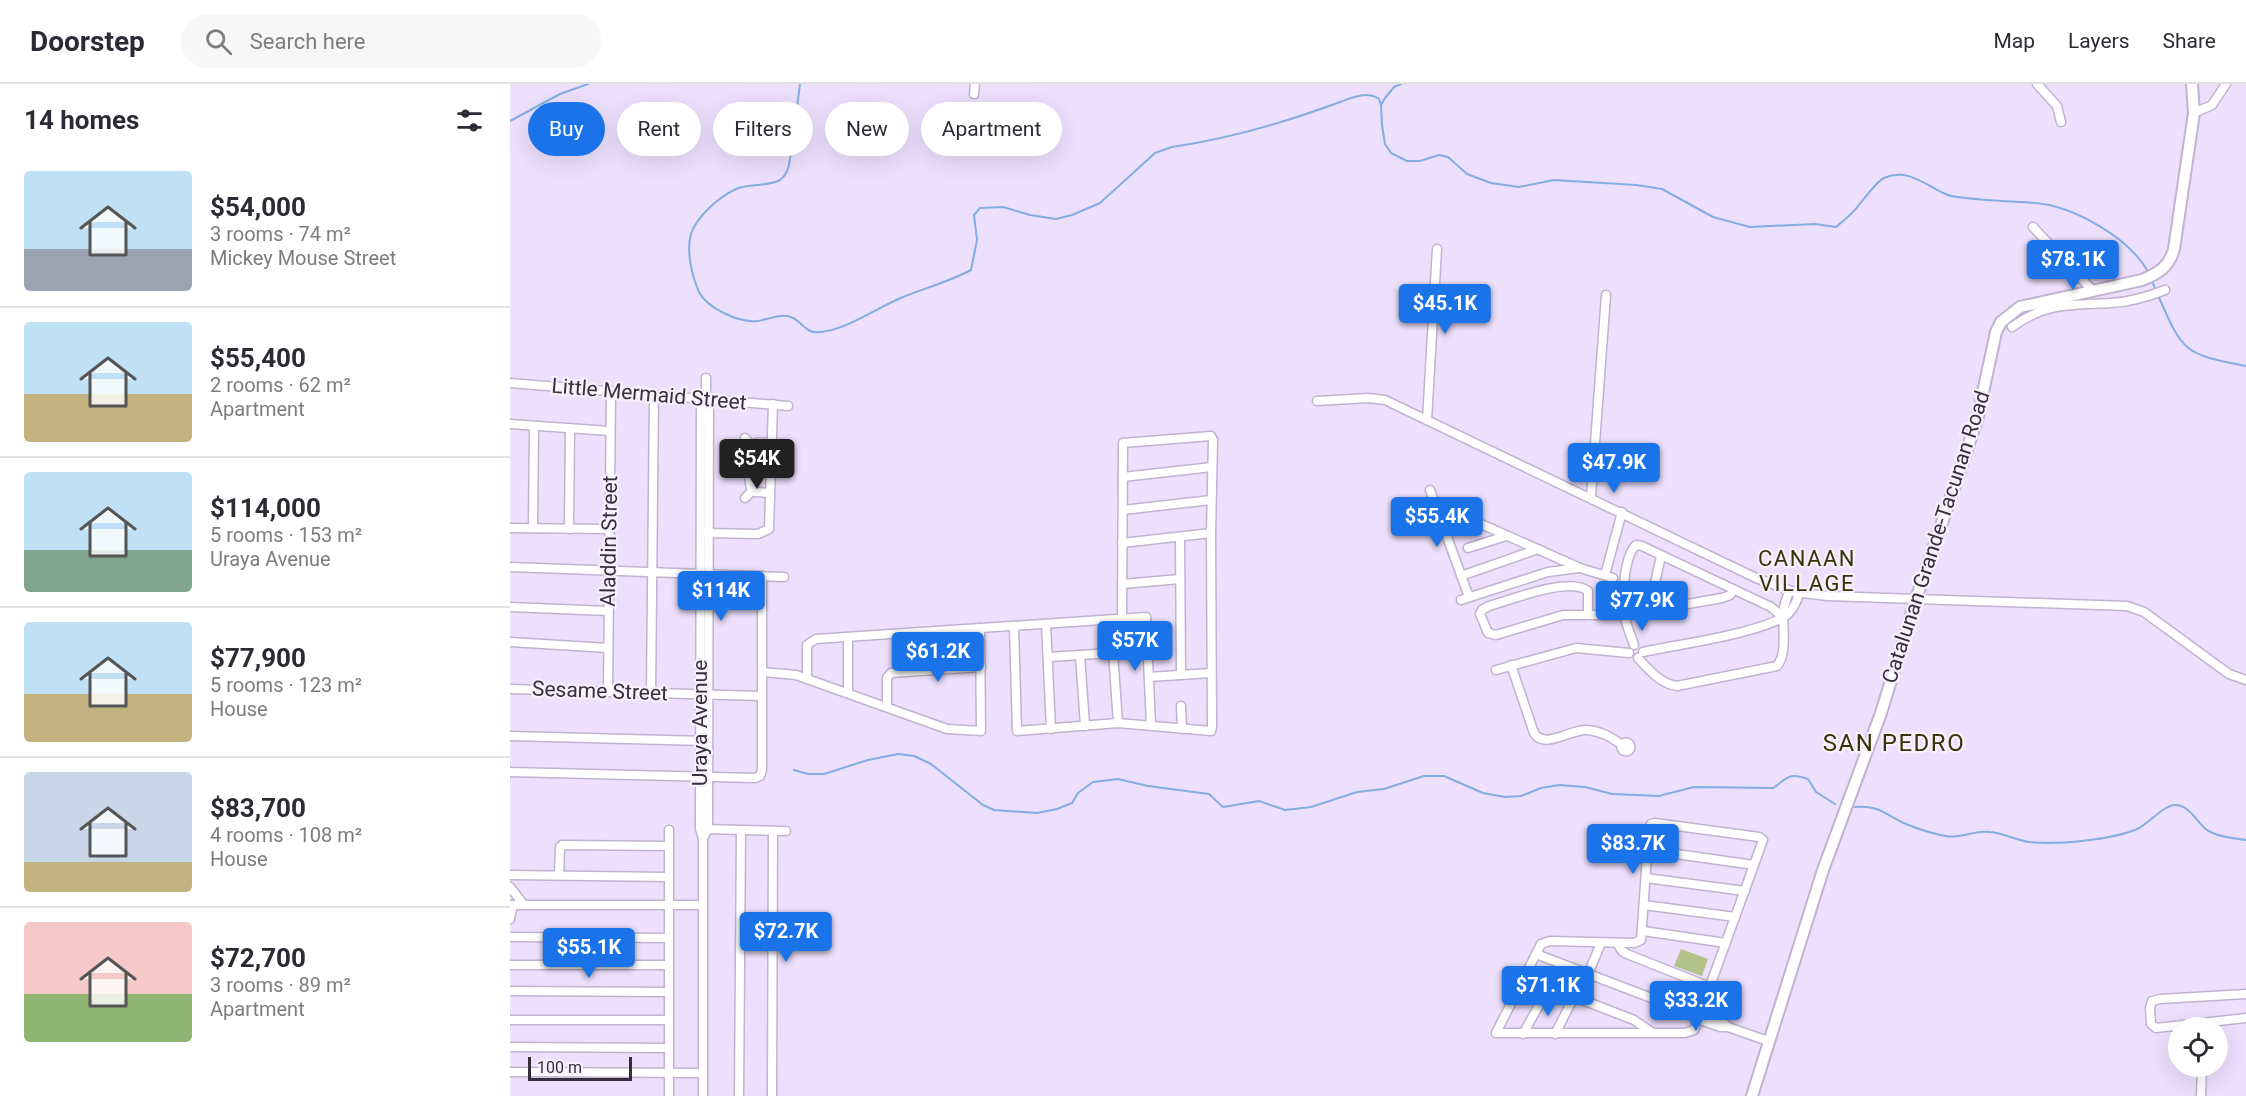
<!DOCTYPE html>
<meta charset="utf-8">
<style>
:root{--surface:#fff;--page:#f7f7f7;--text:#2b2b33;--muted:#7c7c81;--line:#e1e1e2;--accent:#1a73e8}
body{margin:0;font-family:Roboto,sans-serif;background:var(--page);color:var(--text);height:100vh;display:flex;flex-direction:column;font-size:22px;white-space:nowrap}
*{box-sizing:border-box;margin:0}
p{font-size:20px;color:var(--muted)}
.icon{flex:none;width:33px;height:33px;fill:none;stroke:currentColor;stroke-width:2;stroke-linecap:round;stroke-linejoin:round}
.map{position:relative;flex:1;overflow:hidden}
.details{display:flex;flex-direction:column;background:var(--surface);width:510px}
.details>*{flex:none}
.guide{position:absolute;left:18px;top:18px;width:570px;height:54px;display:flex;gap:12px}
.tools{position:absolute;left:1658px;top:933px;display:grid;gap:12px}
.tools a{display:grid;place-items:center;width:60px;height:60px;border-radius:50%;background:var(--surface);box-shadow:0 6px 24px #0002;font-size:30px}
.scale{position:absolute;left:18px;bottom:15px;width:104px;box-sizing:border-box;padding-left:6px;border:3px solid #35303b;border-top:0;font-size:16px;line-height:21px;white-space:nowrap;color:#35303b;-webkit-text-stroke:4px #f6f1fd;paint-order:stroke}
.price{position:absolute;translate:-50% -51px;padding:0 14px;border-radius:6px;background:var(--accent);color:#fff;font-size:20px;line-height:39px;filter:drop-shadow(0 2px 3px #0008)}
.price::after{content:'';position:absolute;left:50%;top:36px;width:18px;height:14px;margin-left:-9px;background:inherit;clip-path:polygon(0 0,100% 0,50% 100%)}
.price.current{background:#222;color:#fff}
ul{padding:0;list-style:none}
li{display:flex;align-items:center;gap:18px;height:150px;padding:0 24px}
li+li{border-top:2px solid var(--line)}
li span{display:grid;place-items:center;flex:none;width:168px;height:120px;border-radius:6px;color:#555}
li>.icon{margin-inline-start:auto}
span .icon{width:72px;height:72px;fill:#fffc;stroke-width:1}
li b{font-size:26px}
h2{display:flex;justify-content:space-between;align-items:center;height:72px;padding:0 24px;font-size:26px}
.pill{padding:0 21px;border-radius:27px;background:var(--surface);box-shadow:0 6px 24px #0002;font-size:21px;line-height:54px}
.pill.current{background:var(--accent);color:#fff}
header{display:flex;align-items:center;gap:36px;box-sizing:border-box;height:84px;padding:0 30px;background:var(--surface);border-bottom:2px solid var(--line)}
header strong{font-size:28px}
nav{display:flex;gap:33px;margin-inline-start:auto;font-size:21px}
.search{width:420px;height:54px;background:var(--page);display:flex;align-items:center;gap:15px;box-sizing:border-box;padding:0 21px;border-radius:33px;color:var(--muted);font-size:22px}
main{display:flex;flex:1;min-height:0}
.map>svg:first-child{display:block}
.grass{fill:#b2c289}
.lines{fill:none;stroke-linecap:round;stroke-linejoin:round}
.stream{stroke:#84aee2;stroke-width:2}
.street-casing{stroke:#c0b3cf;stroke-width:11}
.secondary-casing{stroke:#c0b3cf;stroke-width:14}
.street{stroke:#fff;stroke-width:8}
.secondary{stroke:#fff;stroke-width:10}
.labels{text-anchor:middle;stroke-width:4.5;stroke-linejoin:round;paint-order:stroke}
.street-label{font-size:21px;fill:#35303b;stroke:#f6f1fd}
.neighbourhood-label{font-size:22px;letter-spacing:1.5px;fill:#3c3207;stroke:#f6f1fd}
.quarter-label{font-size:24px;letter-spacing:1.5px;fill:#3c3207;stroke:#f6f1fd}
</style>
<header>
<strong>Doorstep</strong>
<div class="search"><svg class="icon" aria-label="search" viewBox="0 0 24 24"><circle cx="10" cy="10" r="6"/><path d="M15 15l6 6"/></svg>Search here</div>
<nav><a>Map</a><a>Layers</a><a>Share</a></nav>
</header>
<main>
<section class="details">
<h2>14 homes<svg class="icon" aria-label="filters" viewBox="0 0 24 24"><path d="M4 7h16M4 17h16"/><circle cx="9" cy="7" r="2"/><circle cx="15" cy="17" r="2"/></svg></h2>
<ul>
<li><span style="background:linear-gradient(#bfe0f5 65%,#9aa5b1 0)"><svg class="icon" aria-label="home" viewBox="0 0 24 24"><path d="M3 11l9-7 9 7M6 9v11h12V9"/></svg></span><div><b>$54,000</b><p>3 rooms · 74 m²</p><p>Mickey Mouse Street</p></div></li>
<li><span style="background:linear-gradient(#bfe0f5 60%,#c2b280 0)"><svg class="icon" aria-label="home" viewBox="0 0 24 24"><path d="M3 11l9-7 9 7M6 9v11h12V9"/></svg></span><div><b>$55,400</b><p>2 rooms · 62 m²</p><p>Apartment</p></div></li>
<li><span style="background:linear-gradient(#bfe0f5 65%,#7fa58c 0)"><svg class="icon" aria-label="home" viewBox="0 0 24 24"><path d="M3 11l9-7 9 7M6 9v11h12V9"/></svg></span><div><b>$114,000</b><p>5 rooms · 153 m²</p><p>Uraya Avenue</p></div></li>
<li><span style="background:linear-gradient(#bfe0f5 60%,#c2b280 0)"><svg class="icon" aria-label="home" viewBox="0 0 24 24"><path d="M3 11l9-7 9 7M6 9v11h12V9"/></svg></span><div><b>$77,900</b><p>5 rooms · 123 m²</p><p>House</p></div></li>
<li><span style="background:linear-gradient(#c9d6e8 75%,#c2b280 0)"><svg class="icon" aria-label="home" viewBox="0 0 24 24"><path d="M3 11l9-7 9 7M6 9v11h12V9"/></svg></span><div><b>$83,700</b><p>4 rooms · 108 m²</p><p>House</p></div></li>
<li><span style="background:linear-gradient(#f6c9c9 60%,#8fb573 0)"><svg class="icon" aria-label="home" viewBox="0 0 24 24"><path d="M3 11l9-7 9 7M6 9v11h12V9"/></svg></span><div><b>$72,700</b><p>3 rooms · 89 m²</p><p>Apartment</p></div></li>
</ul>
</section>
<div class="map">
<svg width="1736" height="1012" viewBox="0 0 1736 1012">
<rect width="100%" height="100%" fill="#ede0fd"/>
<!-- grass -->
<polygon class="grass" points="1171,865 1198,875 1192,892 1164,882"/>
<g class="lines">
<!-- stream -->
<g class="stream">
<path d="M891,0L884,3L875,14L871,21L872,41L875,60L881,69L897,77H910L929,71L938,73L957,90L981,99L1009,103L1044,96L1126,101L1152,105L1203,133L1240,143L1305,140L1326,143C1332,138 1338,133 1343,128C1351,120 1365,98 1374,94C1399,83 1417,103 1438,111C1443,113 1450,113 1456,114C1479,117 1502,117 1525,119C1563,122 1621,154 1639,190"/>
<polyline points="286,32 290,0"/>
<polyline points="0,37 50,10 78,0"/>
<path d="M281,67C280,76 279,90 270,96C257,103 239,99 226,105C209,113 187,132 181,150C176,167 182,192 189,208C197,224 229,239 247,237C258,236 272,228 283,234C293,239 296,250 310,248C337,246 368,223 393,213C415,204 441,197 461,186L467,156L464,131L470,124L493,123L520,131L546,135L562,131L590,119L645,69L662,63C721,54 774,39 830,18C843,13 857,7 869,15L871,21"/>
<polyline points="1641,195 1646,206"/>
<path d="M1648,211C1673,269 1674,270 1736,282"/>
<path d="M284,686L298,690H314L358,676L388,670L404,672L421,680L473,721L484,726L527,729L547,725L562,719L568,709L583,698L608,695L638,702L699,710L713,723L749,717L775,726L801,723L847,708L874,705L914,692H934L973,709L995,713L1011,712L1031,704L1049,701L1075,703L1102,710L1149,712L1184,703L1263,704C1278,694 1278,688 1298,695L1306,708L1325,720"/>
<path d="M1345,723C1371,721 1375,731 1396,740C1408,745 1421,749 1435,752C1449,755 1465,746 1480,748C1493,749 1506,756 1519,758C1547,761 1601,756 1627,745C1638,740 1654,721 1665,721C1680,721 1686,738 1697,746C1707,753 1724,754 1736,756"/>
</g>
<!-- street casing -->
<g class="street-casing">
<g id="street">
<polyline points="1527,0 1547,22 1551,38"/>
<polyline points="464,10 465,0"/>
<polyline points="1684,29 1702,21 1716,0"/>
<polyline points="1523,143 1583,207"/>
<path d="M1502,243C1536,218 1561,221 1601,219C1620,218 1637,213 1655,206"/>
<polyline points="0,299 278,322"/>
<polyline points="807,317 858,314 875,316 1246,494 1284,508 1318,512 1617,522 1634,528 1719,590 1736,596"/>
<polyline points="917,336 927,165"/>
<polyline points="0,340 100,347"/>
<polyline points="235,354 242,362"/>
<polyline points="613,393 702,383"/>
<polyline points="920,406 959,513"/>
<path d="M260,409L245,408L241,404C239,396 237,366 243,361C247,357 256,359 262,359"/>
<polyline points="1081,413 1096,211"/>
<polyline points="235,414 242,407"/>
<polyline points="926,420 1070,484 1103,494"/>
<polyline points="613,426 701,416"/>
<polyline points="0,444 99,445"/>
<polyline points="23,444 24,342"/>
<polyline points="59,445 60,344"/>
<polyline points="194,449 248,450 259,445 263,320"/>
<polyline points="670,453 671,591"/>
<polyline points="612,459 701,449"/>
<polyline points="958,464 996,452"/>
<polyline points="0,483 274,493"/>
<polyline points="1095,491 1112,428"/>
<polyline points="951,492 1028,465"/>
<polyline points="612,500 670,495"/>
<polyline points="951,516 1038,488 1069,484"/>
<polyline points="0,523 98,527"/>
<polyline points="1142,528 1143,508 1151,472"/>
<path d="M1078,531V507C1060,492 1001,516 979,522L972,526L970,530L978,549L986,551L1053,531H1115L1212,514L1220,511L1224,506"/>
<polyline points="536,540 541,645"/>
<polyline points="504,542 507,647 608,639 701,647 702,643 701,449 703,356 701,352 613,359 612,535"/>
<polyline points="338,553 338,609"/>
<polyline points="0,558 98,564"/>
<path d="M1124,561C1121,552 1117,543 1115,534C1112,516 1113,474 1126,461L1132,462L1261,523L1273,533"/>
<path d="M1133,568C1169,560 1251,550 1278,530C1284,524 1287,517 1289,510"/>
<polyline points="570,571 575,642"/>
<polyline points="538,573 603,569 608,639"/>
<path d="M1128,574C1139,586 1151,600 1167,602L1267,582C1277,570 1273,545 1273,530C1273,523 1277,514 1279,507"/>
<path d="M1001,581L1024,649C1035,666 1060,645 1077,646C1091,647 1101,653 1112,661"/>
<polyline points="986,586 1066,564 1119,569"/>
<polyline points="252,588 286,591 437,645 471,647 470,544"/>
<polyline points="639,593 701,589"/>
<polyline points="297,595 297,561 306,555 636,533 641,641"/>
<polyline points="0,605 251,612"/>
<polyline points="98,608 101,307"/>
<polyline points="141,609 144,310"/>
<polyline points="671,622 672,645"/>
<polyline points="377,623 377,594 381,589 471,583"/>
<polyline points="0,652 194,657"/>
<circle cx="1116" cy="663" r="4.5"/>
<polyline points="0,688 245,694 250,692 252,686 252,492"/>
<polygon points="1145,739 1249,753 1253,756 1184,946 1175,949 986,949 1031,860 1040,857 1124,859 1131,856 1139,744 1141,740"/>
<polyline points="193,745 276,747"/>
<polyline points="193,754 198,745 199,315 196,310 196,294"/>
<polyline points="1138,766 1244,781"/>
<polyline points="0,791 159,793"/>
<polyline points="49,791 50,763 52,761 159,762"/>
<polyline points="1136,794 1235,807"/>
<polyline points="0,803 14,821"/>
<polyline points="0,821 193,821"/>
<polyline points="1134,821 1225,833"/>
<polyline points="0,835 3,821"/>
<polyline points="1133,847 1216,859"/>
<polyline points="0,853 159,854"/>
<polyline points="1107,859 1112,867 1117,870 1200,903"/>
<polyline points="1026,870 1186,931 1188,935 1210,943 1218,943"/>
<polyline points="0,881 159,881"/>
<polyline points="1078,890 1091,859"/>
<polyline points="1013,893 1124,936 1143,949"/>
<polyline points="0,907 159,908"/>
<polyline points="1736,910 1650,915 1642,917 1640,924 1641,940 1646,944 1736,934"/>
<polyline points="1186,931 1190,930 1212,937 1218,943 1258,957"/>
<polyline points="0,936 159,936"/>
<polyline points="1013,950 1039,903"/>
<polyline points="1045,950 1064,913"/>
<polyline points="0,963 159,964"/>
<polyline points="0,988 193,989"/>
<polyline points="159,1012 159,746"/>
<polyline points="193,1012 193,754 190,745 191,314 196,310"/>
<polyline points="229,1012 231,746"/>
<polyline points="262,1012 263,747"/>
<polyline points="1691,1012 1692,982"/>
</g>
</g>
<!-- secondary casing -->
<g class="secondary-casing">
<path id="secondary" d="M1242,1012L1313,786L1371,629L1406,515L1467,336L1486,248L1491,238L1510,223L1632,196C1649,189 1659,183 1664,165L1684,29L1682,0"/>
</g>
<!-- street -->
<use href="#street" class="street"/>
<!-- secondary -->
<use href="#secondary" class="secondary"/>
</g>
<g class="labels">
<!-- street labels -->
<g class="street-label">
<text transform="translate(139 310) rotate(5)" y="7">Little Mermaid Street</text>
<text transform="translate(1426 453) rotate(-72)" y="7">Catalunan Grande-Tacunan Road</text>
<text transform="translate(99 457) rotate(-89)" y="7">Aladdin Street</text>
<text transform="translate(90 607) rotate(2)" y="7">Sesame Street</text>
<text transform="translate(190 639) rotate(-90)" y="7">Uraya Avenue</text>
</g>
<!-- neighbourhood labels -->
<g class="neighbourhood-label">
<text x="1297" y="482">CANAAN<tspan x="1297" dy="25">VILLAGE</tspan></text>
</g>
<!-- quarter labels -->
<g class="quarter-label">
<text x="1384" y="667">SAN PEDRO</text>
</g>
</g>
</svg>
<div class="tools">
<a><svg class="icon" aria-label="locate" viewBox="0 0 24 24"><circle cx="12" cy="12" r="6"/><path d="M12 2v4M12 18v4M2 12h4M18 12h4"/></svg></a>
</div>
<div class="scale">100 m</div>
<b class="price" style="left:1563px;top:207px">$78.1K</b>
<b class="price" style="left:935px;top:251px">$45.1K</b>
<b class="price current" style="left:247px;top:406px">$54K</b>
<b class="price" style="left:1104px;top:410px">$47.9K</b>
<b class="price" style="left:927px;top:464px">$55.4K</b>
<b class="price" style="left:211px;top:538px">$114K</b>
<b class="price" style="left:1132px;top:548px">$77.9K</b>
<b class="price" style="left:625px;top:588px">$57K</b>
<b class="price" style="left:428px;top:599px">$61.2K</b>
<b class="price" style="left:1123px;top:791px">$83.7K</b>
<b class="price" style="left:276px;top:879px">$72.7K</b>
<b class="price" style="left:79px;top:895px">$55.1K</b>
<b class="price" style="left:1038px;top:933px">$71.1K</b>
<b class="price" style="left:1186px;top:948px">$33.2K</b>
<div class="guide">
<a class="pill current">Buy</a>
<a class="pill">Rent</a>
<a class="pill">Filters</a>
<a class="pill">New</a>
<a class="pill">Apartment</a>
</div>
</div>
</main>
